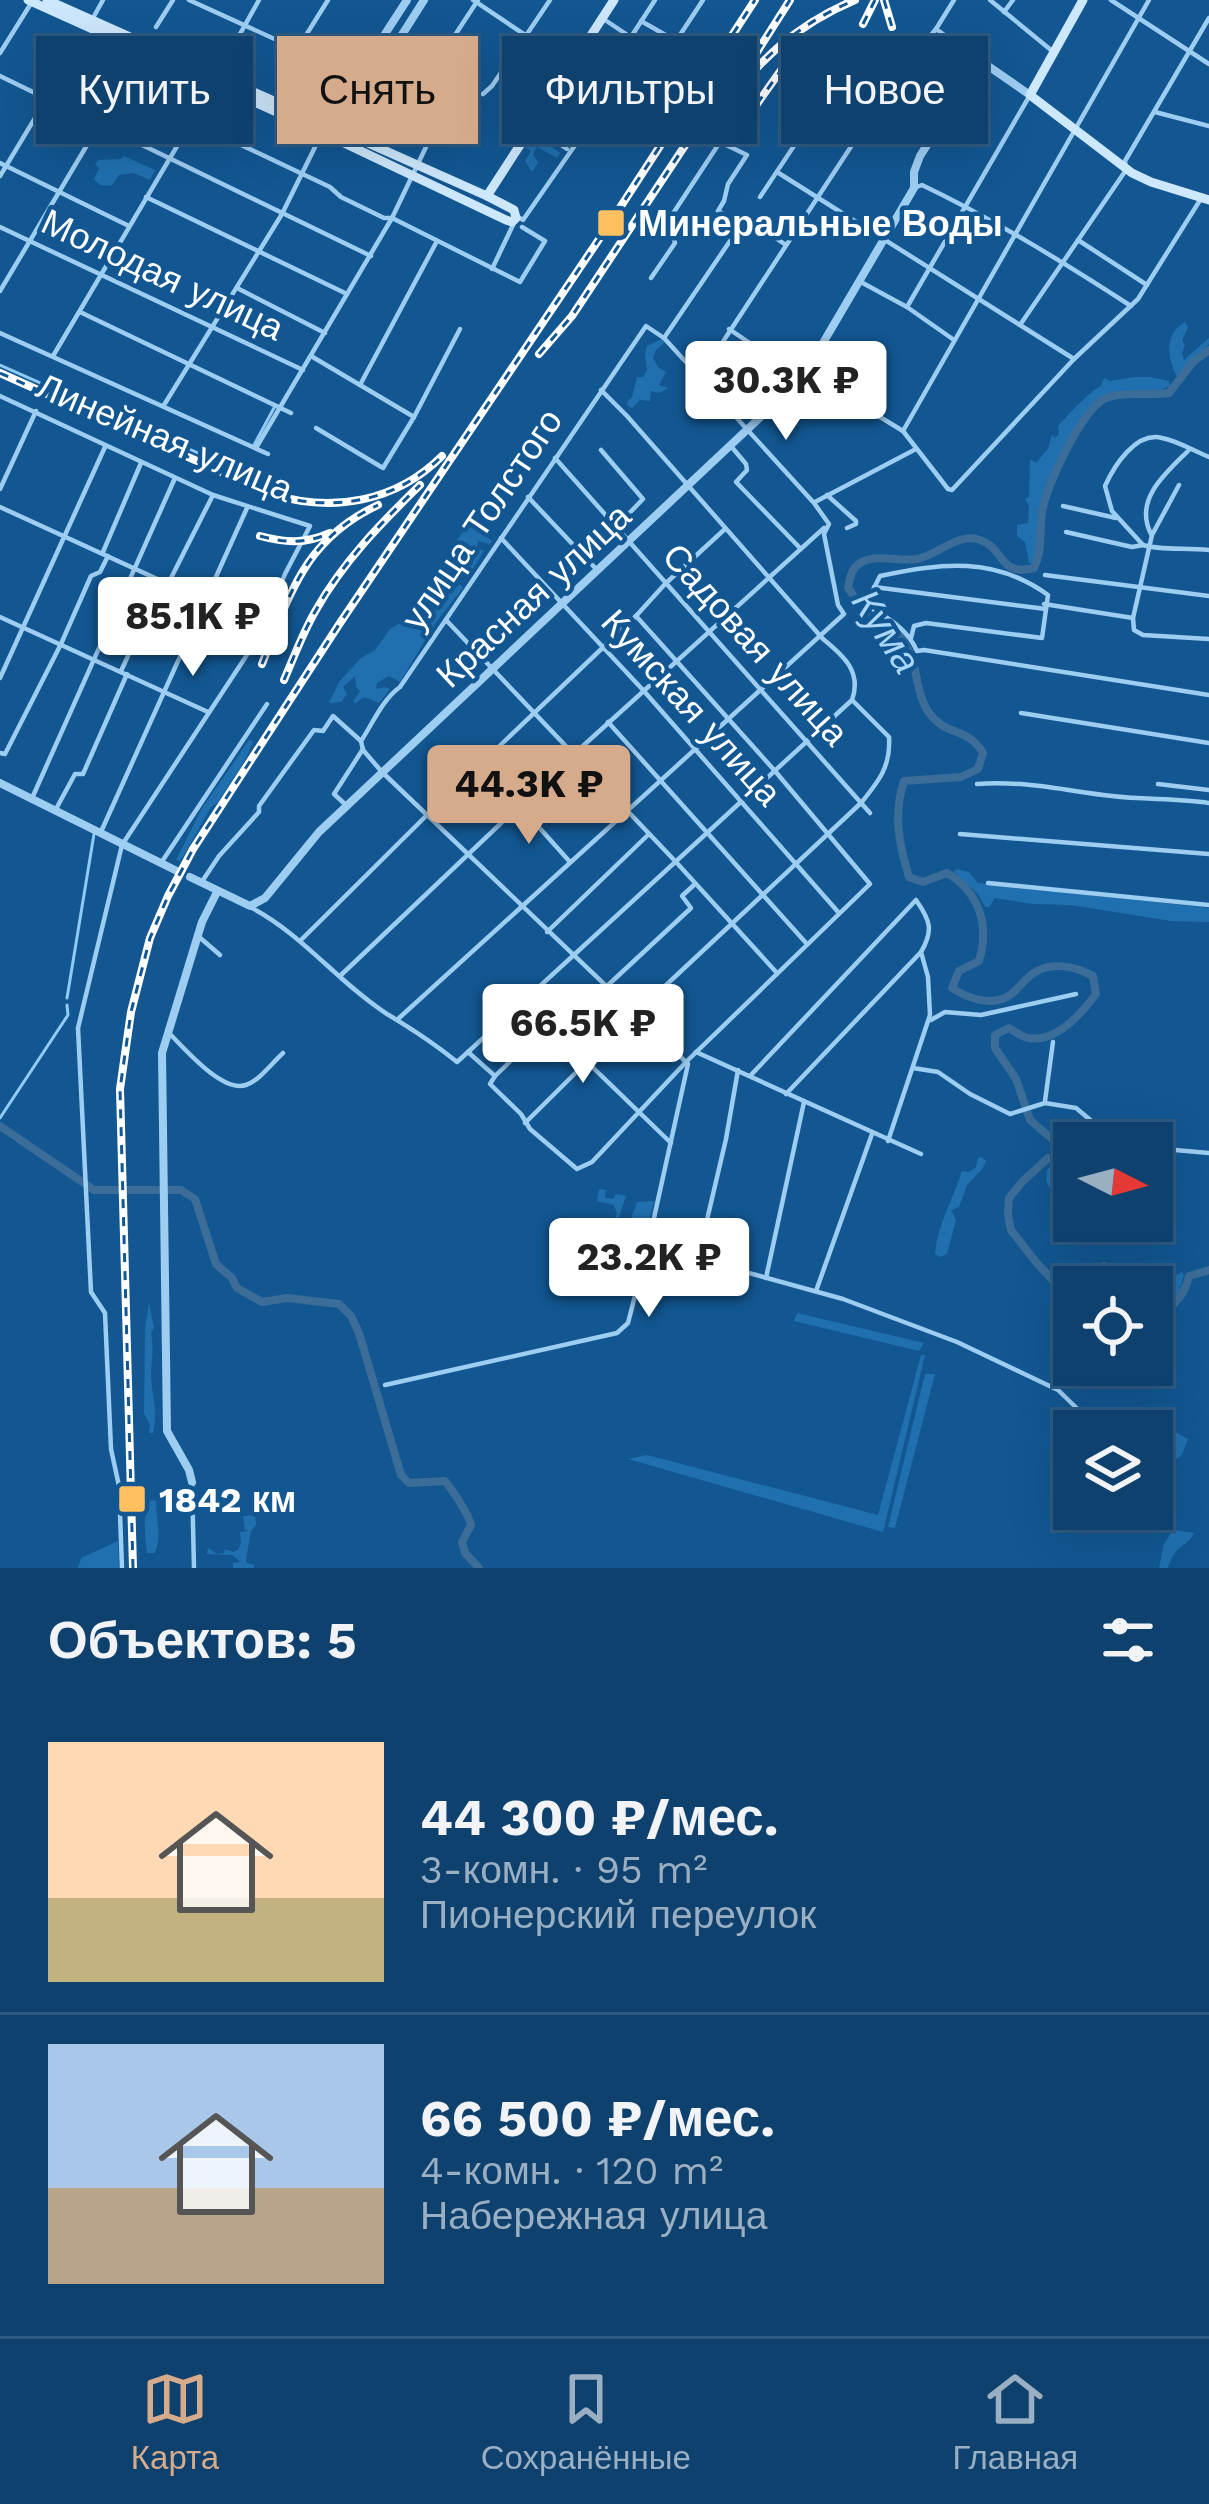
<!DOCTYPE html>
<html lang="ru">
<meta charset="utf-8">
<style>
:root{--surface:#0e416e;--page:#174873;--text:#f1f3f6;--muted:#9bafc2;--line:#2e5a81;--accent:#d6ab8b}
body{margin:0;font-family:"Work Sans",sans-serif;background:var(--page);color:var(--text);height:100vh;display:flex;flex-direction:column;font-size:45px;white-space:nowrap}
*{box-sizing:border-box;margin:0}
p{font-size:39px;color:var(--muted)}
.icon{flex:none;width:66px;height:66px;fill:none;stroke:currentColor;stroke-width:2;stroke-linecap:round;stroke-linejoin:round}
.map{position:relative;height:1568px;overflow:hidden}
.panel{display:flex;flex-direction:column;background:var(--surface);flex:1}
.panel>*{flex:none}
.banner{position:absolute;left:36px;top:36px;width:1137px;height:108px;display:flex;gap:24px}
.needle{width:78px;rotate:96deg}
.fabs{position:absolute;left:1053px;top:1122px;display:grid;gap:24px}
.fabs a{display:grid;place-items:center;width:120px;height:120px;border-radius:0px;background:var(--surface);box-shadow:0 12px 48px #0002,0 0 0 3px var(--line);font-size:60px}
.price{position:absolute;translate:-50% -102px;padding:0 27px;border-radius:12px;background:#fff;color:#222;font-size:39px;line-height:78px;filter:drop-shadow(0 3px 6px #0008)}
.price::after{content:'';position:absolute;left:50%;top:72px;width:36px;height:27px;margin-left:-18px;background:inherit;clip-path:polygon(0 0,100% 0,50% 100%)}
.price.selected{background:var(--accent);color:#111}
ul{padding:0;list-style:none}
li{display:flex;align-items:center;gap:36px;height:300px;padding:0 48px}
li+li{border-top:3px solid var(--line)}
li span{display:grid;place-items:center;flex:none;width:336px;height:240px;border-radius:0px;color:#555}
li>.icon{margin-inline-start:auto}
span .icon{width:144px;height:144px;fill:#fffc;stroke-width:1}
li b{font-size:51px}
h2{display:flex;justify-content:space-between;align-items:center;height:144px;padding:0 48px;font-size:51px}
.chip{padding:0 42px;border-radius:0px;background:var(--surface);box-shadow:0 12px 48px #0002,0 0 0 3px var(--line);font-size:42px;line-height:108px}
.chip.selected{background:var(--accent);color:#111}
.tab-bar{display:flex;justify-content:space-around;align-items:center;height:168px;border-top:3px solid var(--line);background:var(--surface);font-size:33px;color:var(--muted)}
.tab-bar a{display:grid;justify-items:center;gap:6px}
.tab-bar .selected{color:var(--accent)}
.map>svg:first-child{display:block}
.green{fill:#2070af}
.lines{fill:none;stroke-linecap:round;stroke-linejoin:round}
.stream{stroke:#90caf6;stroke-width:3}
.river{stroke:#3b6d98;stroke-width:8}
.minor{stroke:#9ecdf2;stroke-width:4.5}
.tertiary{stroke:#9ecdf2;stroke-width:8}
.secondary{stroke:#cde7fc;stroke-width:9}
.rail-casing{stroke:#fff;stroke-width:8}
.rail{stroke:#125792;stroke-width:3;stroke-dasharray:9;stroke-linecap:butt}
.poi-dot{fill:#ffc060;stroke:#125792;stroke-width:4.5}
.labels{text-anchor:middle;stroke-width:9;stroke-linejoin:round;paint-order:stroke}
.poi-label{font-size:36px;font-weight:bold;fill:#fff;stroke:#125792;text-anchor:start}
.street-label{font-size:36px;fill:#fff;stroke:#125792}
.water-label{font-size:39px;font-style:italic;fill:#aad7f9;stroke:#125792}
</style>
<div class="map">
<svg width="1209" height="1568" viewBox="0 0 1209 1568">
<rect width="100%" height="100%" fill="#125792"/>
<!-- green -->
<g class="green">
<polygon points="532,126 549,137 548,144 560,153 557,158 537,147 533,154 538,163 532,172 525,161 531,151 525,147 518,156"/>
<polygon points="124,156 155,170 150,180 133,173 119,175 111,186 100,185 94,179 99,168 95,165 98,160 121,159"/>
<path d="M1185,322L1188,327L1182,341L1185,344L1182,353L1184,360L1209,338V344L1177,377C1167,357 1164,334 1185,322Z"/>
<polygon points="662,339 664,343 656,350 653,358 658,367 666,372 659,385 668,388 659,393 651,391 650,401 640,400 632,408 627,405 628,401 632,397 637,377 643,377 647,370 645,356 647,346"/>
<path d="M1135,377H1150L1169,381L1170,386L1155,393L1150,390L1146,393C1133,393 1120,391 1108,396C1079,407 1047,478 1041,508C1037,526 1043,547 1034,564L1029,563L1025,542L1017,536V525L1028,523L1029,506L1025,499L1029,497L1030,459L1036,463L1048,449L1052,435L1055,438L1059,434L1058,426C1067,416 1091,390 1101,386L1104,378L1110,381Z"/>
<polygon points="498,492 474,527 492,541 490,544 478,541 477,548 484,551 474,567 463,576 459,575 464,561 455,557 449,567 445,566 440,577 430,580 460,536"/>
<path d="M460,584L463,588L436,622L400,682L389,676L377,683L376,689L385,687L390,689L379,703L364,697L356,703L353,702L360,691L356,686L355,676L343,687L347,694L341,702L329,703L339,682L361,658L375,650L390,629L400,623L423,621L419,616C421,605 434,589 445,585L448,588L449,594Z"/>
<path d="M249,740L253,741C246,763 230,782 218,802L211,807L184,855L180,861L176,860L201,810Z"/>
<polygon points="956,869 969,872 978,883 1209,908 1209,922 1171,921 1070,905 1032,904 995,898 989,907 985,907 978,894 954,872"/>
<path d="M982,1157L986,1161L983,1168L967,1185L959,1207L951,1210L956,1220L947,1254L941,1257L935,1254C938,1224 953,1199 962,1171L969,1172L976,1167L978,1158Z"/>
<polygon points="1054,1163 1064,1171 1074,1170 1073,1222 1064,1221 1061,1202 1067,1201 1068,1195 1062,1190 1051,1191 1046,1180 1047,1170"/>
<polygon points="599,1189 606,1190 605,1198 613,1199 616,1194 626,1196 614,1232 625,1235 637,1202 654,1201 645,1237 636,1247 629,1246 609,1236 617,1213 614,1205 597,1201"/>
<polygon points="1182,1272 1184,1275 1177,1299 1152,1306 1152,1287 1165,1287 1169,1279"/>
<path d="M149,1303L154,1328L151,1333C154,1348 152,1358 151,1373C151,1394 159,1411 153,1433H149L150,1425L144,1413L145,1329Z"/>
<polygon points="797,1313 924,1343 919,1351 794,1321"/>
<polygon points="921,1355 925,1355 883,1532 628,1459 647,1455 878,1515"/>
<polygon points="925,1374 935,1374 895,1528 888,1527"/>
<polygon points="1137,1421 1159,1425 1160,1429 1167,1432 1170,1429 1188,1439 1182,1455 1175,1460 1152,1449 1152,1431 1119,1431"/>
<path d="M151,1500L156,1501C156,1520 162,1535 155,1553H147C145,1537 142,1513 151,1500Z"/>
<polygon points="255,1515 256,1525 251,1531 246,1559 247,1563 254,1565 254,1568 233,1568 233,1563 241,1562 232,1555 207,1554 208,1548 217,1554 224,1553 225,1549 233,1552 238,1550 241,1543 240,1532 249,1531 245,1530 243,1516"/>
<path d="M1173,1530L1194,1533C1188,1547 1175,1543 1168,1568H1159L1164,1544Z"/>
<polygon points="118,1541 119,1568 78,1568 81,1558"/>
</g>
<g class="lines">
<!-- stream -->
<g class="stream">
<polyline points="0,365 241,472"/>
<polyline points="254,445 274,408"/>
<polyline points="252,479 254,482"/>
<polyline points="210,599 259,622"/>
<polyline points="67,998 94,834"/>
<polyline points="0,1118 68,1015 67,1005"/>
</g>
<!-- river -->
<g class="river">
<path d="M0,1126L94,1190H181L195,1199L216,1264L232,1278L237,1288L262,1302L287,1298L339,1304L351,1316L359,1333L401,1475L409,1483L445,1481C453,1491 469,1515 471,1525L462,1542L465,1553L479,1568"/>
<path d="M1110,1143L1094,1133L1071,1143L1052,1139L1030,1120L1016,1079L995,1048V1035L1009,1028C1015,1031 1021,1037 1028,1038C1056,1043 1082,1013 1096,994L1093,976C1076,967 1055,962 1037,971C1025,977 1018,991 1007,997C990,1006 967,998 952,988L959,971L979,961C990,925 979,892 947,873L923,882L909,877C899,844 893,815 904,781L961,777L978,769L983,753C968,727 946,736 930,714C918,699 918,677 912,658C908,646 899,636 892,625L871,620L848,588C850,578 851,569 860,563C877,553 899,562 917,559C938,555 958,532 980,540C1005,548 998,577 1034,568C1043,550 1039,532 1042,513C1045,487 1081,412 1104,399C1119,391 1151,396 1169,393L1193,362L1209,350"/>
<path d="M1074,1181C1069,1167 1064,1160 1048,1158L1022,1182L1009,1198L1008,1215L1011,1230L1036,1262L1060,1288L1074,1291"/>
<polyline points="1084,1287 1104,1266 1116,1271 1123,1287"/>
<path d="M1152,1311C1174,1311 1184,1296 1189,1276L1209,1270"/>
</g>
<!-- minor -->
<g class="minor">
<polyline points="189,0 358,77"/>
<polyline points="473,0 570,65"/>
<polyline points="990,0 1051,50"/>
<polyline points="1111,0 1209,64"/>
<polyline points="1004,12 1013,0"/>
<polyline points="93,18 103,0"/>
<polyline points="641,21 676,41 703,0"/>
<polyline points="156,27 173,0"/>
<polyline points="936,29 981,61"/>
<polyline points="631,37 655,0"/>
<polyline points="298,48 328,0"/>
<polyline points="0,53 30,5"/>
<polyline points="634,61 690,97"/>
<polyline points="68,63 330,187 341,197 384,218 392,218 520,282 545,241 522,227"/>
<polyline points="568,69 608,96"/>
<polyline points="0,76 371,256"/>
<polyline points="216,77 259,0"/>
<polyline points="837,82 876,108"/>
<polyline points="483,94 492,86 550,0"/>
<polyline points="1155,112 1209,126"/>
<polyline points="532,125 567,149"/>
<polyline points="436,128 454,139 472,115"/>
<polyline points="0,163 129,226"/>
<polyline points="777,172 1074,359"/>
<polyline points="0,176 82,40"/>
<path d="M914,188L922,185C995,220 1063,262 1131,306"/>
<polyline points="146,197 347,294"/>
<polyline points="760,197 857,51 898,75"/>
<polyline points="517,216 523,220 644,46 602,18"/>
<polyline points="746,218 786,245"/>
<polyline points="0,227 303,370"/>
<polyline points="1078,240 1147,285"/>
<polyline points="492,269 513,225"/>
<polyline points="651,278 675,243 671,228 672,215 720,142 747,155 728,184 724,201 718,211 741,224"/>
<polyline points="859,281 907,307 954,340"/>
<polyline points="239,289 325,333"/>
<polyline points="0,291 99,125 139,52"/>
<polyline points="907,307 1030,95"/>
<polyline points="80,312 291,413"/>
<polyline points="1020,325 1126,170 1125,161 1209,18"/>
<polyline points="729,329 828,396 857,403 903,431 948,489 952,490 1074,359 1138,299 1202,197"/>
<polyline points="0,333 268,454"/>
<polyline points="664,338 747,216"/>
<polyline points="53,356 212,87"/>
<polyline points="311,356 414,417"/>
<polyline points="697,376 709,363 898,75 936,29 954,0"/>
<polyline points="360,385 437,241"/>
<polyline points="0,396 213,495 310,526 285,574 260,635 122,845 78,1028 91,1292 105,1313 111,1449 119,1486 122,1568"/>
<polyline points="164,405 282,214 317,143"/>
<polyline points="316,428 383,468 414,417 460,329"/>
<polyline points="903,431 1149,0"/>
<polyline points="730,445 746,464 747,470 736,482 800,548"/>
<polyline points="256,448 392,218 437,124 437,113 413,99 478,0"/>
<polyline points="601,450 643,499 616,527"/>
<path d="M1209,457C1194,451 1178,441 1162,438C1136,431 1114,466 1105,486L1112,511L1143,545C1161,551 1188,547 1209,550"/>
<polyline points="555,458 870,813"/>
<polyline points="0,489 36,411"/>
<polyline points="827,495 856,521 856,524 847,528"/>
<polyline points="528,497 598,571"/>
<polyline points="815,502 916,449"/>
<polyline points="1063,506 1116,518"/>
<polyline points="0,507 262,627"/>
<polyline points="1066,532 1132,547 1143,545"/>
<path d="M1151,534C1133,499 1167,472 1190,449"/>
<polyline points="501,538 643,690 839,913"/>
<polyline points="103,552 141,463"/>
<polyline points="1045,575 1209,596"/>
<polyline points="874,587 1046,609"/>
<polyline points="1044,604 1133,618 1134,630 1143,635 1209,639"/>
<polyline points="0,617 208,712"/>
<polyline points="1133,618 1152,535 1179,485"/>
<polyline points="446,620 676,862 777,973"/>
<path d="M911,638L914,626L926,623L1042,638L1048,595C994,556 942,563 880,576L868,600L871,608C890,619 908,630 917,651L924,650L1209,695"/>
<polyline points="121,671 163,581 170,580 213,495"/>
<polyline points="0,678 105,447"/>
<polyline points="1021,713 1209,743"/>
<polyline points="608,722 807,944"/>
<path d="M361,741C373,723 382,700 400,687L646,326L664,338L814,503L829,524L824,534L838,605L844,614L398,1019"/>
<polyline points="0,753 5,754 61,644 91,576 100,572 108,556"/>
<path d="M977,784C1022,780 1068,791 1112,796C1145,800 1177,798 1209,803"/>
<polyline points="1158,784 1209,790"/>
<polyline points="33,796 175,478"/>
<polyline points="519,805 570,862"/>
<polyline points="347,806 334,794 363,749"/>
<polyline points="56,809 75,774 83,774 127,674"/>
<polyline points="100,834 247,508"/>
<polyline points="960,834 1209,854"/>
<polyline points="161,863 267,704"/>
<polyline points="201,883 219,856 259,812 259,806 314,730 323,731 333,716 361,741 363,750 382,772 688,1064 648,1245 628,1323 617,1333 385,1385"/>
<polyline points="988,883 1209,905"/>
<path d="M252,908C303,935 339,983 387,1014C412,1029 435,1044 457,1062L468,1052L495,1076L490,1084L521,1114L530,1129L577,1169L592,1162L686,1062L870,884L775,771L636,616"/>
<polyline points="547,932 649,834"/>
<polyline points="198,936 220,955"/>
<polyline points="300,941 426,816 636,616 665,584 725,529"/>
<polyline points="340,976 574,754 824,528"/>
<polyline points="606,987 691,908 682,896 695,884"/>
<polyline points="524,1001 671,1143"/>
<polyline points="931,1020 945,1012 981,1015 1076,994"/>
<path d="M168,1032C184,1048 222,1093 246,1085C259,1081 273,1062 283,1053"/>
<polyline points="468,1052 852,700"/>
<polyline points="696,1052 921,1154"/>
<polyline points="913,1068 938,1072 970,1094 1010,1114 1045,1103 1076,1108 1118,1143"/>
<polyline points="495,1076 521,1051"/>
<path d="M750,1076L916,900C930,920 934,930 921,952L928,977L930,1015L888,1141"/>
<polyline points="786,1094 921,952"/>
<polyline points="1045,1101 1053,1042"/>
<path d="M525,1123L634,1015L861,803C879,781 891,766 889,737L852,700C862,672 844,656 823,639L627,416L601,390"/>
<polyline points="1152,1148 1209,1153"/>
<polyline points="648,1245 843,1299 957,1342 1058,1390 1090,1421 1112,1427 1131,1422 1142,1415 1162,1423"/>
<polyline points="698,1258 726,1139 738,1070"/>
<polyline points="766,1278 804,1102"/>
<polyline points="816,1291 872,1134"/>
<polyline points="192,1482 194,1568"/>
</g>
<!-- tertiary -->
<g class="tertiary">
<polyline points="326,125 407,0"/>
<polyline points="341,131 424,0"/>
<polyline points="0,783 179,872"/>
<polyline points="190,877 250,906 265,898 319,832 803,377 914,188 914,172 920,156 981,61 1030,95"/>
<polyline points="192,1482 189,1470 167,1431 162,1053 202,922 217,892"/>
</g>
<!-- secondary -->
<g class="secondary">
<polyline points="28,0 323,133 506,220 512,222 516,218 514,210 487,196 47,0"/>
<polyline points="1083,0 1030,95 1132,173 1151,182 1209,200"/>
<polyline points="487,196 614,0"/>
</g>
<!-- rail casing -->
<g class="rail-casing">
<g id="rail">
<polyline points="884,0 892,27"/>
<polyline points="863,24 875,0"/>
<polyline points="757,52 790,0"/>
<polyline points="757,104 803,39"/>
<path d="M718,112C760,61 793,26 855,0"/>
<polyline points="539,354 572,316 686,144 734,59"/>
<path d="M0,373L271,494C333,513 396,502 442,456"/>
<path d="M260,536C286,543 305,544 330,533"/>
<path d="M262,664C290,594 304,540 378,505"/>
<path d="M284,680C294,657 303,632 316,610C343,562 381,523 420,485"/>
<polyline points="133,1568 120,1089 131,1012 150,938 168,896 193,849 340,623 610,223 755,0"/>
</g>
</g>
<!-- rail -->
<use href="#rail" class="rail"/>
</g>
<!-- markers -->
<g class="poi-dot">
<rect x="596" y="208" width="30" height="30" rx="6"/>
<rect x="117" y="1484" width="30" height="30" rx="6"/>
</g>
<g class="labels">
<!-- poi labels -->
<g class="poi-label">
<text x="638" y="236">Минеральные Воды</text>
<text x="159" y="1512">1842 км</text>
</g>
<!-- street labels -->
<g class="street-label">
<text transform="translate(163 274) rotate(25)" y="13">Молодая улица</text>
<text transform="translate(165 437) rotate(23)" y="13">Линейная улица</text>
<text transform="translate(481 519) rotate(-56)" y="13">улица Толстого</text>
<text transform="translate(533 595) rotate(-43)" y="13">Красная улица</text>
<text transform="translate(756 644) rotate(48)" y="13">Садовая улица</text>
<text transform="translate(692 707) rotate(48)" y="13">Кумская улица</text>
</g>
<!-- water labels -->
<g class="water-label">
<text transform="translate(887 631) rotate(57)" y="14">Кума</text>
</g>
</g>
</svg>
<div class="fabs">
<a><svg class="needle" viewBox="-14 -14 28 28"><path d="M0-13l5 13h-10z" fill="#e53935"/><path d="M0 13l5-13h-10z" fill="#9bafc2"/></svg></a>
<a><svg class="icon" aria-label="locate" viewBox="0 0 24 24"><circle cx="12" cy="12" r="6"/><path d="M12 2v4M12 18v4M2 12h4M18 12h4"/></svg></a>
<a><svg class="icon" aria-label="layers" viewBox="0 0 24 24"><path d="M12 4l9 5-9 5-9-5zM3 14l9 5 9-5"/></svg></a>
</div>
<b class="price" style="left:786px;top:443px">30.3K ₽</b>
<b class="price" style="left:193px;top:679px">85.1K ₽</b>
<b class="price selected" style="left:529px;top:847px">44.3K ₽</b>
<b class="price" style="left:583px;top:1086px">66.5K ₽</b>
<b class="price" style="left:649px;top:1320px">23.2K ₽</b>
<div class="banner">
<a class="chip">Купить</a>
<a class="chip selected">Снять</a>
<a class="chip">Фильтры</a>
<a class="chip">Новое</a>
</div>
</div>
<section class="panel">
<h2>Объектов: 5<svg class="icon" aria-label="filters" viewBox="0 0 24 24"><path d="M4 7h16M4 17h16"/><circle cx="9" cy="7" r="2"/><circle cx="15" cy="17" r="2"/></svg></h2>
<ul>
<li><span style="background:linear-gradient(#ffd9b3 65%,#c2b280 0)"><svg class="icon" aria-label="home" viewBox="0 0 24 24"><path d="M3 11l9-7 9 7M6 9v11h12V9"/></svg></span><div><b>44 300 ₽/мес.</b><p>3-комн. · 95 m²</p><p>Пионерский переулок</p></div></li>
<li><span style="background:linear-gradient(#a9c7e8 60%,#b9a48a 0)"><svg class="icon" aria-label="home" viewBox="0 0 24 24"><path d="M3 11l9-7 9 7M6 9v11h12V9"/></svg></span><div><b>66 500 ₽/мес.</b><p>4-комн. · 120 m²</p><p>Набережная улица</p></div></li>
</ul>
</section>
<nav class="tab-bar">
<a class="selected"><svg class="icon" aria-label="map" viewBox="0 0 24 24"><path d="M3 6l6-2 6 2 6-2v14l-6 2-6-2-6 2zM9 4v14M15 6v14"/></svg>Карта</a>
<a><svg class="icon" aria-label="saved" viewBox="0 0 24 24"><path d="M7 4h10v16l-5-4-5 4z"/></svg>Сохранённые</a>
<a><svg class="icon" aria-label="home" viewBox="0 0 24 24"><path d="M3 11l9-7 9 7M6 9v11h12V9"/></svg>Главная</a>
</nav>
